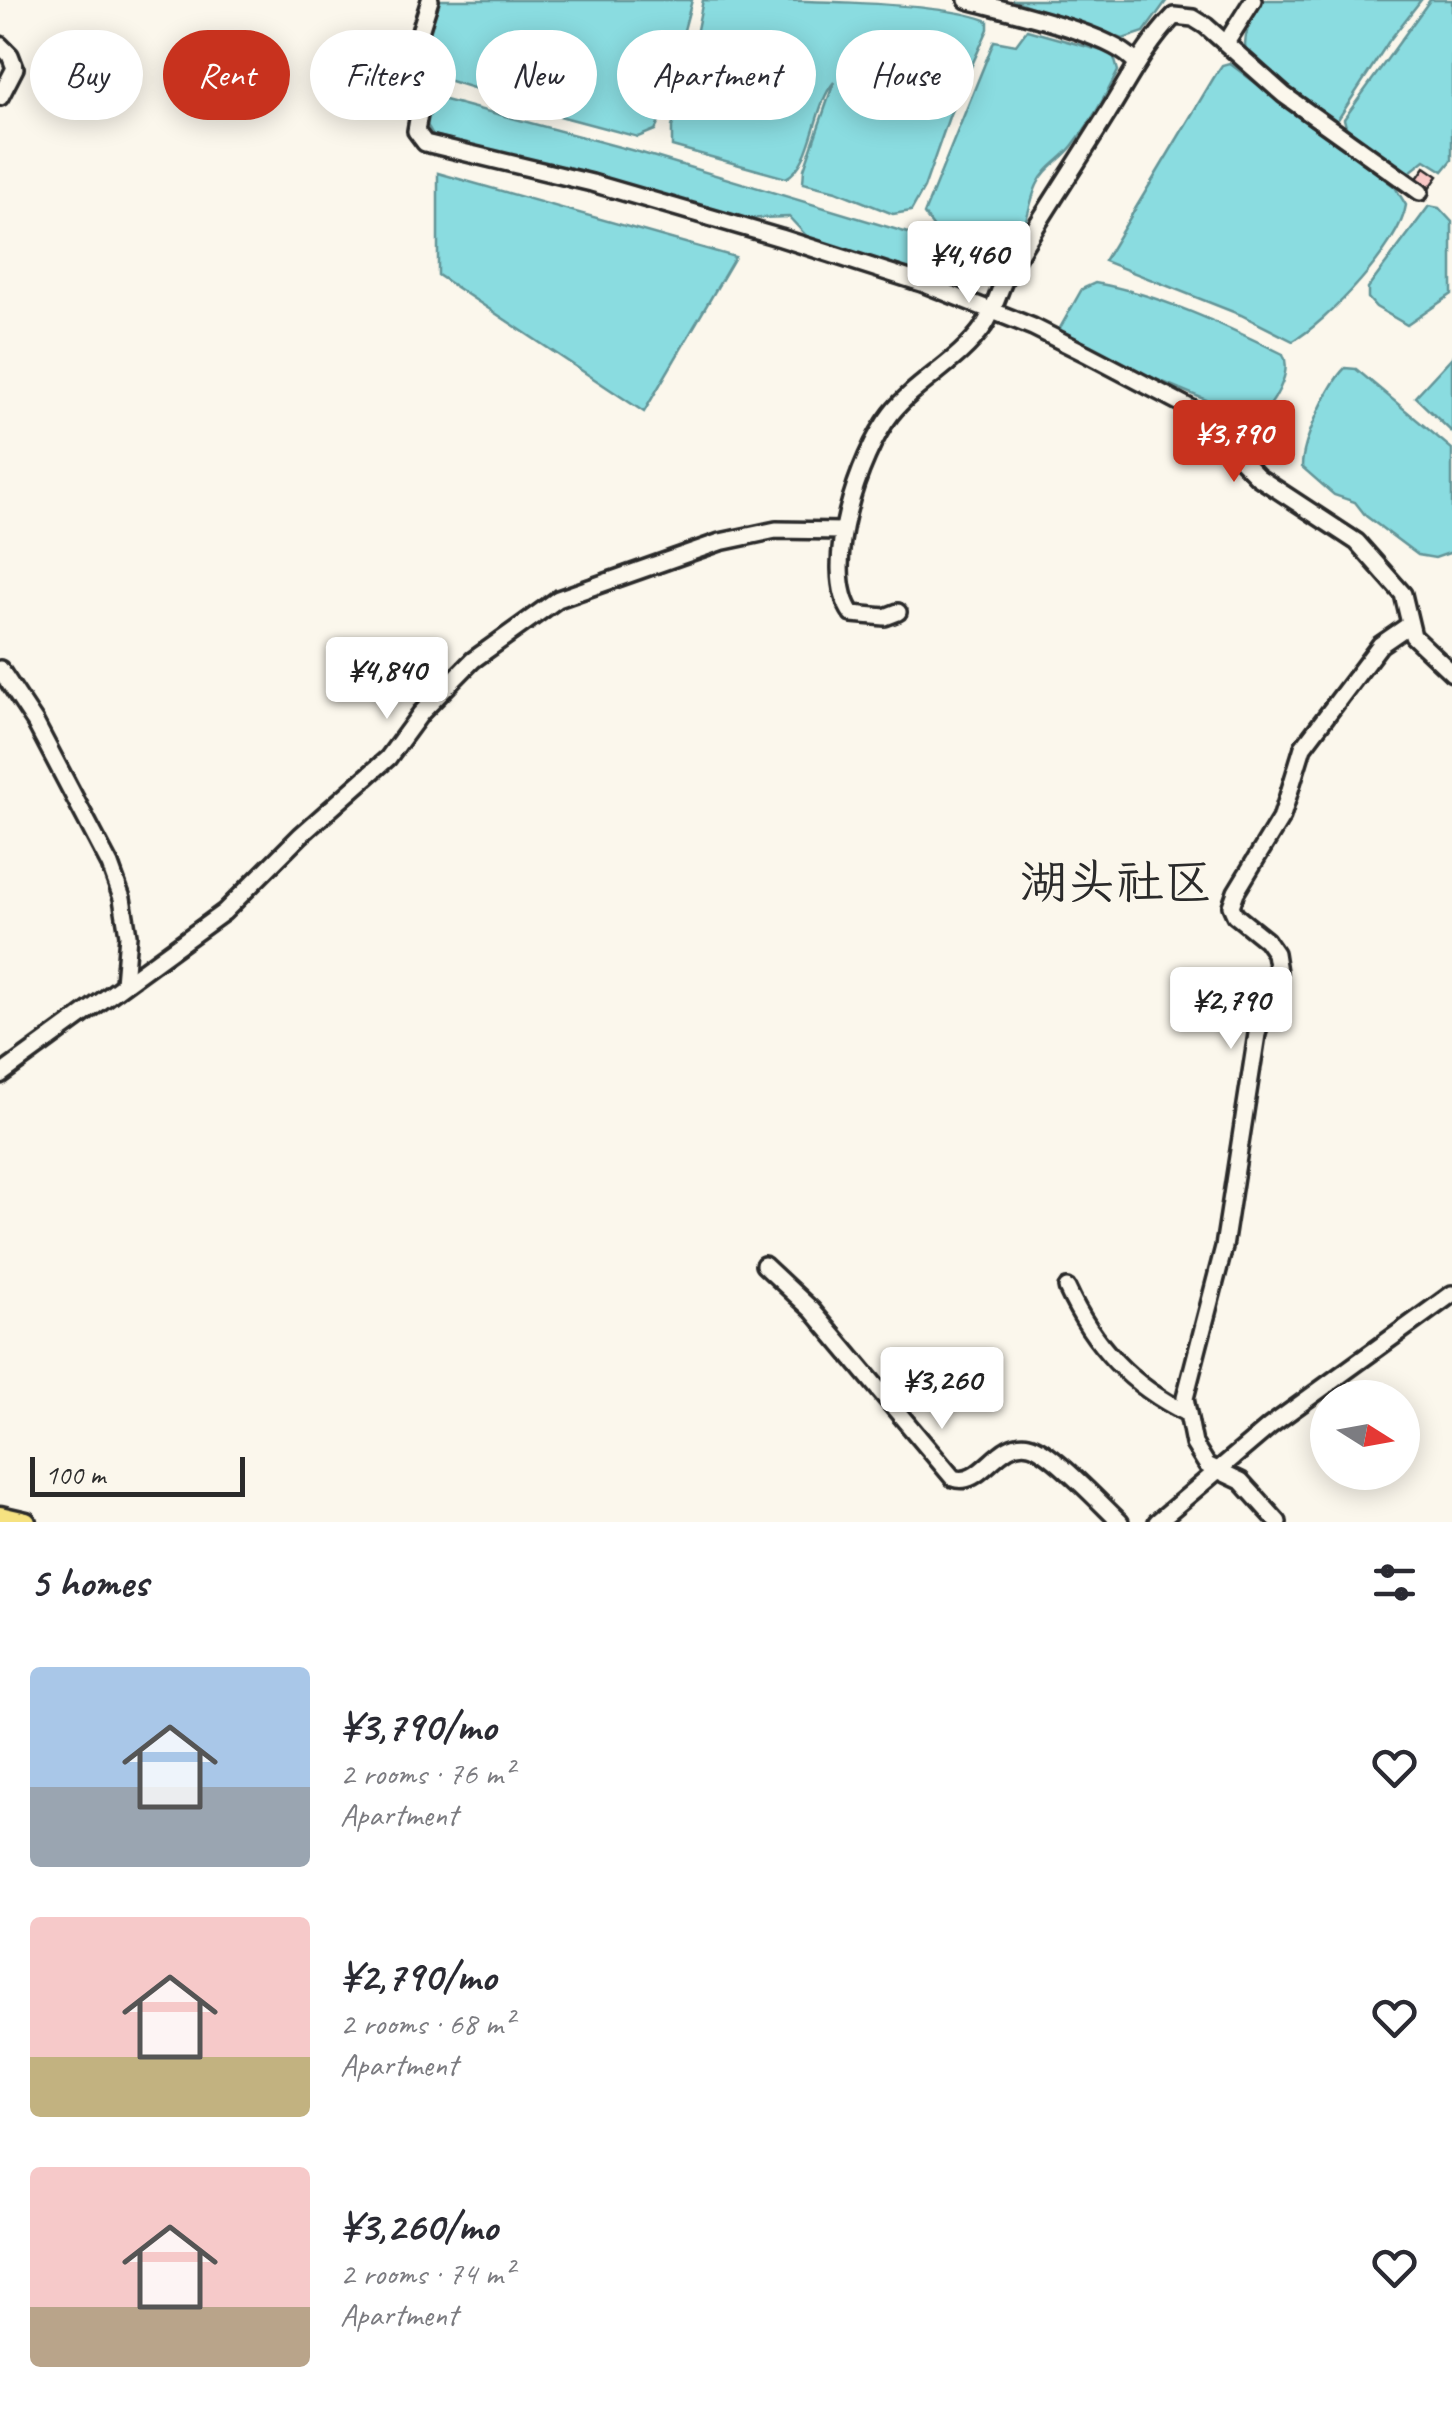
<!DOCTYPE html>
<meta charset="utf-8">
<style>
:root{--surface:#fff;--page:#f7f7f7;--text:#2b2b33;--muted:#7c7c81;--accent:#c8321e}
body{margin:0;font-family:Caveat,"LXGW WenKai TC",sans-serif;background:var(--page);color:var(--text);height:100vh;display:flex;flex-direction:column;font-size:38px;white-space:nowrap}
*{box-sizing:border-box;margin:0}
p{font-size:32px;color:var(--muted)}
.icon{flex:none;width:55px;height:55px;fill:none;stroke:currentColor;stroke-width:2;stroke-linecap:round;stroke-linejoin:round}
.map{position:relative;height:1522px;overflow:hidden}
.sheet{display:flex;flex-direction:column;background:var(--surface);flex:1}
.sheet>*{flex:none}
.banner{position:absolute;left:30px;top:30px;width:1392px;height:90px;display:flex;gap:20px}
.needle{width:65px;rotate:101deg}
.controls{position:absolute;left:1310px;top:1380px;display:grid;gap:20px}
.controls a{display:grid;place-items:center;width:110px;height:110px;border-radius:50%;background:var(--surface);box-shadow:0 5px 25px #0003;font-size:50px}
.scale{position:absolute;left:30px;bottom:25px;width:215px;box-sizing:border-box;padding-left:10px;border:5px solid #2b2b2b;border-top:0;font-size:28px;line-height:35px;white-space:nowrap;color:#2b2b2b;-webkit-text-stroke:8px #fbf7ec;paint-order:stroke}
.price{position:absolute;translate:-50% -85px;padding:0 22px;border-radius:10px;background:#fff;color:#222;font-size:32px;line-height:65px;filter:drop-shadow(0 2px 5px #0008)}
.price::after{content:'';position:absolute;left:50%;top:60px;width:30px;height:22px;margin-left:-15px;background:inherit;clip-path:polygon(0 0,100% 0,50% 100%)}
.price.on{background:var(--accent);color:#fff}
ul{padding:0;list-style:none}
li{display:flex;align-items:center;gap:30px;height:250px;padding:0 30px}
li span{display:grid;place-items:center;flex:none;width:280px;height:200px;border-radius:10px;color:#555}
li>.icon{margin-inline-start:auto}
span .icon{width:120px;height:120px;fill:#fffc;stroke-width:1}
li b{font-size:42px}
h2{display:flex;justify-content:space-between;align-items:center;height:120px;padding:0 30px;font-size:42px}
.tag{padding:0 35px;border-radius:45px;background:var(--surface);box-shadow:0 5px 25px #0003;font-size:35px;line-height:90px}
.tag.on{background:var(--accent);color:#fff}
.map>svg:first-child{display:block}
.water{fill:#8adce0;stroke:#649598;stroke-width:2.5}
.building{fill:#fac9c7;stroke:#2b2b2b;stroke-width:2.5}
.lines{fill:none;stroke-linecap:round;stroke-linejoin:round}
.minor-casing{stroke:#2b2b2b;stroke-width:22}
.major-casing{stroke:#2b2b2b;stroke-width:25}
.minor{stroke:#fbf7ec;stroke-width:15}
.major{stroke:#f6e281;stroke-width:18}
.labels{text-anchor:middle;stroke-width:8;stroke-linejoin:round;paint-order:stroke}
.quarter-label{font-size:48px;fill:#2b2b2b;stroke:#fbf7ec}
</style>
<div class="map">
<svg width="1452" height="1522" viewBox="0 0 1452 1522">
<rect width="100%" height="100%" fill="#fbf7ec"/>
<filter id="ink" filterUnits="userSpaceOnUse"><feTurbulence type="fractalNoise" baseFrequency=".01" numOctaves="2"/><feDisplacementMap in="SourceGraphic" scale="20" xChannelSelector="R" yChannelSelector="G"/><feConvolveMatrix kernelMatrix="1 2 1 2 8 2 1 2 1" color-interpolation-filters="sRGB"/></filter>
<g filter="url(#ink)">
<!-- water -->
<g class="water">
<polygon points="440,0 692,0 660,120 655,130 638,137 556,115 533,98 486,92 431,75 426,70 426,43"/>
<path d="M703,0C767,0 940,0 988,21V29L950,114L924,188L911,211L893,214L836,191L803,183L804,169L834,82C813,106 813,165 786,178L672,146V127L686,84Z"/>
<polygon points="1012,0 1167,0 1144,32 1123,39"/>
<path d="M1263,0H1421L1389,41L1337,121H1332L1248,58C1239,38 1252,18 1263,0Z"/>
<polygon points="1430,0 1452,0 1452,160 1443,171 1425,160 1410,172 1404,171 1348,134 1344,119"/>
<path d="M1027,30L1113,54L1118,71C1106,96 1090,123 1073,145C1063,159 1045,167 1037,185C1027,206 1028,240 1002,251L934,228L924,214L994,41L1016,45Z"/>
<path d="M1229,63L1395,187L1406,205C1401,244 1327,322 1293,341L1241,315L1104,261L1216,74L1222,65Z"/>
<polygon points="441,99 642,153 951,246 972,257 972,264 953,285 812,242 789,217 732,219 627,185 433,135 427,125 433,101"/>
<polygon points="438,173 735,257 644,412 438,275"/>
<polygon points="1429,206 1439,208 1452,222 1452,294 1407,325 1376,307 1368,298 1368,288"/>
<path d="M1095,283C1159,294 1226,326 1283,354C1293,373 1272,408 1256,419L1247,417L1151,377L1061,333L1060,328L1082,289Z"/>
<polygon points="1452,357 1452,432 1415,397"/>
<path d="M1345,368L1356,369L1452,449V552L1435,558L1418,555L1366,516L1355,502L1334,495L1302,467C1302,442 1328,385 1345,368Z"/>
</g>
<!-- building -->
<polygon class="building" points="1425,167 1438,176 1429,189 1416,180"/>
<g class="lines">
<!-- minor casing -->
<g class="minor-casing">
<g id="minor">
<polyline points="430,0 412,57 423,91 416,131 425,143 592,183 781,238 922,283 1033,327 1087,354 1192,409 1258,477 1357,542 1403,594 1413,636 1452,673"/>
<path d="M967,0C1006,11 1113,33 1136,63"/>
<polyline points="1226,43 1253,0"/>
<polyline points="0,45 10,55 15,68 0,97"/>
<path d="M898,612L885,617L852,614C820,569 859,455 891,414C917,381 958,363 984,326C995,309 999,288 1009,271C1040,218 1074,168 1106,116C1128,81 1145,46 1174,16L1193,18L1206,26L1284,95L1420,192"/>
<polyline points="0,669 35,722 110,865 122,898 128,935 124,983"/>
<polyline points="0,1075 224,912 301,835 388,758 421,713 473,660 558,599 720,542 776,530 843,531"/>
<path d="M764,1265L812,1310L953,1478C981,1489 998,1438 1029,1445C1050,1449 1102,1505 1120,1522"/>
<path d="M1067,1288C1093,1345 1131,1386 1187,1413"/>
<polyline points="1157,1522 1270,1426 1452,1294"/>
<polyline points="1278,1522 1241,1481 1207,1465 1194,1444 1185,1398 1224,1247 1257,1034 1278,972 1275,953 1266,940 1235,915 1231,906 1236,892 1282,816 1303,747 1380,645 1409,625"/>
</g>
</g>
<!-- major casing -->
<g class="major-casing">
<polyline id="major" points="0,1516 26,1522"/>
</g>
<!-- minor -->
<use href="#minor" class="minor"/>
<!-- major -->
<use href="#major" class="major"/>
</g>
</g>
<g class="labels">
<!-- quarter labels -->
<g class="quarter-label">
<text x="1116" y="898">湖头社区</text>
</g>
</g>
</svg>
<div class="controls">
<a><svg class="needle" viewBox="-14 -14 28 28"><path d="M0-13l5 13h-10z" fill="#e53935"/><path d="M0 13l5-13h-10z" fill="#7c7c81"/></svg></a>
</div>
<div class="scale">100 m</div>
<b class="price" style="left:969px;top:306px">¥4,460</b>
<b class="price on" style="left:1234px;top:485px">¥3,790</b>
<b class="price" style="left:387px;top:722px">¥4,840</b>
<b class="price" style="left:1231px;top:1052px">¥2,790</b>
<b class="price" style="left:942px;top:1432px">¥3,260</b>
<div class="banner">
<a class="tag">Buy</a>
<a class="tag on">Rent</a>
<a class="tag">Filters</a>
<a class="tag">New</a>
<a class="tag">Apartment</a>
<a class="tag">House</a>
</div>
</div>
<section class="sheet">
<h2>5 homes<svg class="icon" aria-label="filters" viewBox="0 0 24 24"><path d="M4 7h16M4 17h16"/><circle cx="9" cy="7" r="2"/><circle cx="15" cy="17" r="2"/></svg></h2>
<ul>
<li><span style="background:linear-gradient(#a9c7e8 60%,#9aa5b1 0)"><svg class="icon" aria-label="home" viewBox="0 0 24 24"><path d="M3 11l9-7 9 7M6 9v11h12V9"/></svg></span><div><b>¥3,790/mo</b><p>2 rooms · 76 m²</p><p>Apartment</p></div><svg class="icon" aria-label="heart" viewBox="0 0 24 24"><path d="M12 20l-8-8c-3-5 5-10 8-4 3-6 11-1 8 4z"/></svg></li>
<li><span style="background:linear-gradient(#f6c9c9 70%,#c2b280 0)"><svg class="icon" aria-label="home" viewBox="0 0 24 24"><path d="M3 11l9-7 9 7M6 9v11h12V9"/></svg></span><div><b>¥2,790/mo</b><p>2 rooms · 68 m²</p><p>Apartment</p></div><svg class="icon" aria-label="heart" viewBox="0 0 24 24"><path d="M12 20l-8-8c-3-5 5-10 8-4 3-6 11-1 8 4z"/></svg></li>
<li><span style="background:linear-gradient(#f6c9c9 70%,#b9a48a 0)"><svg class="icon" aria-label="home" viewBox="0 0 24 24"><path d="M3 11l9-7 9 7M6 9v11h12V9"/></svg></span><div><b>¥3,260/mo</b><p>2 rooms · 74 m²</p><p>Apartment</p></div><svg class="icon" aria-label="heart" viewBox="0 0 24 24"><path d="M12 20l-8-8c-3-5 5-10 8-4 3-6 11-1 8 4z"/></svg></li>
</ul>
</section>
